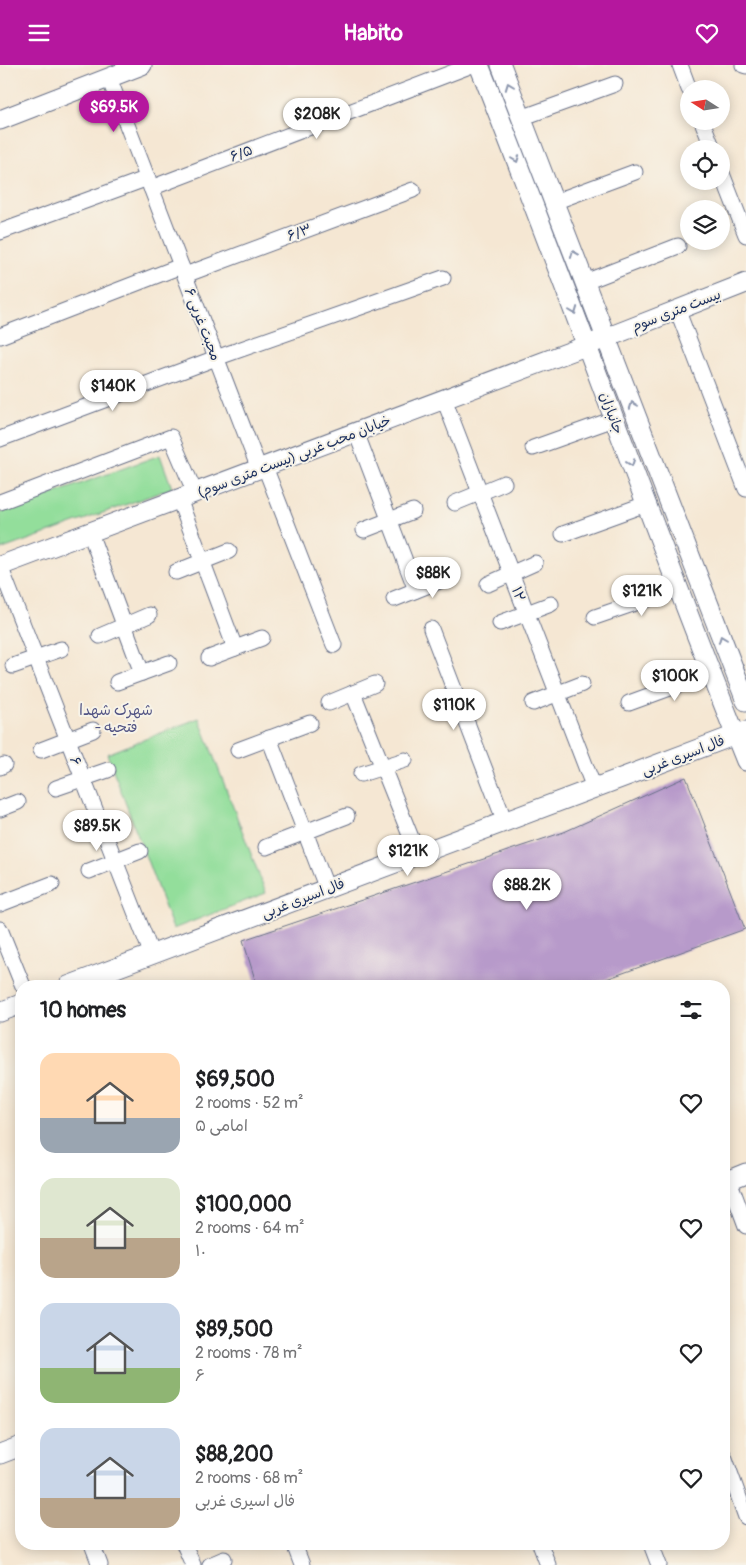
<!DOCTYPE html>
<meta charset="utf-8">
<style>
:root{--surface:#fff;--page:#f2f2f2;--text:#202124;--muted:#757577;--accent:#b5179e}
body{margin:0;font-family:Pangolin,"Playpen Sans Arabic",sans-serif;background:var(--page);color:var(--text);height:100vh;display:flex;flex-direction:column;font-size:19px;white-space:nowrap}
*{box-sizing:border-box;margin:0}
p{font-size:16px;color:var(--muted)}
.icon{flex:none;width:28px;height:28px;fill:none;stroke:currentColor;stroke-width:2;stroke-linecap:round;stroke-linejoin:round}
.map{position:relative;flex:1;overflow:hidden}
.panel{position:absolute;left:15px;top:915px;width:715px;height:570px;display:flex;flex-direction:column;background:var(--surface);border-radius:20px;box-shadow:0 2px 12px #0003}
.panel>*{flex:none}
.needle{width:32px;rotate:282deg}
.buttons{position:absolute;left:680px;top:15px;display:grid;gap:10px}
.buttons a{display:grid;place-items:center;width:50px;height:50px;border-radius:50%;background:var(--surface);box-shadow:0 2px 12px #0003;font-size:25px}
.price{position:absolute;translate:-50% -42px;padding:0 11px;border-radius:18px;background:#fff;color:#222;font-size:16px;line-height:32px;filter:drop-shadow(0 1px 2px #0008)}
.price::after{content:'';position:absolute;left:50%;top:30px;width:15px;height:11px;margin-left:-8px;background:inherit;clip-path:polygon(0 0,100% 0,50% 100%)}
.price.selected{background:var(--accent);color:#fff}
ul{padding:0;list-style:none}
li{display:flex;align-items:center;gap:15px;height:125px;padding:0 25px}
li span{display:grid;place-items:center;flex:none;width:140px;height:100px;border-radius:15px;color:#555}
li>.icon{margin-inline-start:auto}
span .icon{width:60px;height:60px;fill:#fffc;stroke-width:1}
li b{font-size:21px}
h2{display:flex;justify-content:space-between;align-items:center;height:60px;padding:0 25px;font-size:21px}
header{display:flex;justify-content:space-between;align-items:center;height:65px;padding:0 25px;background:var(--accent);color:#fff;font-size:22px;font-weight:700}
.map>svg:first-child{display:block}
.green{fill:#93de9b;stroke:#57867c}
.building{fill:#b79aca}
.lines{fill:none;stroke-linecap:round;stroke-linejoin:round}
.minor-casing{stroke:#676f87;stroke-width:17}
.tertiary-casing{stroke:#676f87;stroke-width:21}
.minor{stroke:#fff;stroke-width:15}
.tertiary{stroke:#fff;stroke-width:19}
.oneway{stroke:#8d97ae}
.labels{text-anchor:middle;stroke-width:4;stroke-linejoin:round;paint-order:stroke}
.street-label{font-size:14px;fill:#1b2f5e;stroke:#f7f3e8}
.neighbourhood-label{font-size:15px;fill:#525484;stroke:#f7f3e8}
</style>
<header><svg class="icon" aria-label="menu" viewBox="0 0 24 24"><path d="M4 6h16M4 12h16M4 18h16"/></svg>Habito<svg class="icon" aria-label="heart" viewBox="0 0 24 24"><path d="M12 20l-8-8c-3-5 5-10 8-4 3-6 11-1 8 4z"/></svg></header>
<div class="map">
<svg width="746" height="1500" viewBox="0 0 746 1500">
<rect width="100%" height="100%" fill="#f7f3e8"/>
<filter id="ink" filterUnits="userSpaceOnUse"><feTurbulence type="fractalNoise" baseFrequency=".02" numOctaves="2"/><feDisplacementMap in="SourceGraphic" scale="10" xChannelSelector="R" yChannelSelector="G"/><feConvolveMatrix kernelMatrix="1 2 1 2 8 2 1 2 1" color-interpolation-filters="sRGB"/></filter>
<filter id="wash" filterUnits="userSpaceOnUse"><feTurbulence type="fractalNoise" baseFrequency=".0096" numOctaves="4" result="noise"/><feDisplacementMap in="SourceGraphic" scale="20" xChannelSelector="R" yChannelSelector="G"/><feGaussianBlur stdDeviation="1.12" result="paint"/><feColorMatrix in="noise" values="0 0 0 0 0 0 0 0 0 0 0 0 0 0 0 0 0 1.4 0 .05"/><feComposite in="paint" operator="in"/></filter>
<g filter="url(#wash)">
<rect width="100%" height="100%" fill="#f5e7d3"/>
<!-- green -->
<g class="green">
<polygon points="160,390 172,423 0,485 0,448"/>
<polygon points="199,653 266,828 173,864 107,689"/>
</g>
<g id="blocks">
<!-- building -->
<polygon class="building" points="686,712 745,864 587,921 257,921 243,875 564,767"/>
</g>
</g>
<g filter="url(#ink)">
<use href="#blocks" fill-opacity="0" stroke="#676f87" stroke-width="1"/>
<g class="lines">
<!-- minor casing -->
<g class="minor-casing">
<g id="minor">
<polyline points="680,0 689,24"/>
<polyline points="743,0 746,1"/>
<polyline points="109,13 259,404"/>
<polyline points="521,53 615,19"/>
<polyline points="702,56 713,84"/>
<polyline points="721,106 746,170"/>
<polyline points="151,123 472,0"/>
<polyline points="554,137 635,107"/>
<polyline points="0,167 148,113"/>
<polyline points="185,210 413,125"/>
<polyline points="585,217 678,181"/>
<polyline points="677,244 746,424"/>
<polyline points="0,271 181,201"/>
<polyline points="444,334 594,723"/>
<polyline points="356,367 416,525"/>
<polyline points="0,374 216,293 443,213"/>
<polyline points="533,383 614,354"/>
<polyline points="265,402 334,580"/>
<polyline points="179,434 235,583"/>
<polyline points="0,437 171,372 195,428"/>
<polyline points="455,438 504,418"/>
<polyline points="364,465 413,446"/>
<polyline points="90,468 142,608"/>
<polyline points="563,469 646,439"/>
<polyline points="0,501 152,890"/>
<polyline points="176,507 229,486"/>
<polyline points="488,519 535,498"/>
<polyline points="394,534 439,516"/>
<polyline points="595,552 679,523"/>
<polyline points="500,558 551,539"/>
<polyline points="431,564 505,757"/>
<polyline points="100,571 149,550"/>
<polyline points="209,593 262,573"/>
<polyline points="13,601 61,584"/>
<polyline points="117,617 169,598"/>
<polyline points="353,628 418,790"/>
<polyline points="329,638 375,619"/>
<polyline points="533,638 582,619"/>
<polyline points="629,638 711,608"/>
<polyline points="269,673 327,824"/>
<polyline points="41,685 93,665"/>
<polyline points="238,685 310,658"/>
<polyline points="0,702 4,700"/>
<polyline points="361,709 405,695"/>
<polyline points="56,723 108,705"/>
<polyline points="0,744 18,737"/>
<polyline points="266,782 347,751"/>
<polyline points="89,806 140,786"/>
<polyline points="0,839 52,819"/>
<polyline points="0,864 23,921"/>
<polyline points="729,1115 746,1161"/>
<polyline points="724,1391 746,1452"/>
<polyline points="92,1479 100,1500"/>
<polyline points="184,1479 193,1500"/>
<polyline points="294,1479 302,1500"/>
<polyline points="540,1479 548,1500"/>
<polyline points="651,1479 659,1500"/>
<polyline points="210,1500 224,1494"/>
</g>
</g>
<!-- tertiary casing -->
<g class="tertiary-casing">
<g id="tertiary">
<path d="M479,0C571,231 653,466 746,696"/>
<polyline points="501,0 746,636"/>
<polyline points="0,55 142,0"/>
<polyline points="0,501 588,280 746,218"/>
<polyline points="68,921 746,666"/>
<polyline points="0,947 21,939"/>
<polyline points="724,1117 746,1108"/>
<polyline points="0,1389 21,1381"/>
</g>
</g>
<!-- minor -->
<use href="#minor" class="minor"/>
<!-- tertiary -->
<use href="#tertiary" class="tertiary"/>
</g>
<!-- one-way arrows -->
<defs><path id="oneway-chevron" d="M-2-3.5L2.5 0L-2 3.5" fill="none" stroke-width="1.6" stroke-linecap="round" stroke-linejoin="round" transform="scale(1.25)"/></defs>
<g class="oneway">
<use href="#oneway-chevron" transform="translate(509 21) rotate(-111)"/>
<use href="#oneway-chevron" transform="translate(516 94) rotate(69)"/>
<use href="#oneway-chevron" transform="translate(574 189) rotate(-112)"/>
<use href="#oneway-chevron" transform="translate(574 246) rotate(69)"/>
<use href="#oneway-chevron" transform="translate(633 340) rotate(-111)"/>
<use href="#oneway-chevron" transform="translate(631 398) rotate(70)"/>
<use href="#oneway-chevron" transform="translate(722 574) rotate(-111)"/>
</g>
</g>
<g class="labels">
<!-- street labels -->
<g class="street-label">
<text transform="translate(241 88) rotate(-21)" y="5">۶/۵</text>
<text transform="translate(299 167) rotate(-20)" y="5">۶/۳</text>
<text transform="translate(676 245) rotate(-21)" y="5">بیست متری سوم</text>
<text transform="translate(203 259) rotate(69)" y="5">محبت غربی ۶</text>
<text transform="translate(612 348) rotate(70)" y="5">جانبازان</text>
<text transform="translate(294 391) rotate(-21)" y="5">خیابان محب غربی (بیست متری سوم)</text>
<text transform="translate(519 529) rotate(69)" y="5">۱۲</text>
<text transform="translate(683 690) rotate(-21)" y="5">فال اسیری غربی</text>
<text transform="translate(76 696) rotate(69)" y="5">۶</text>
<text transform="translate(303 833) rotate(-21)" y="5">فال اسیری غربی</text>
</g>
<!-- neighbourhood labels -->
<g class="neighbourhood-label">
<text x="116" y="650">شهرک شهدا<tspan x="116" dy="17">- فتحیه</tspan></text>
</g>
</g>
</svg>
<div class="buttons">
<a><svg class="needle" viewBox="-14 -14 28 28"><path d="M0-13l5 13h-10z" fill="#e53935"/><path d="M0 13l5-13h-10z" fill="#757577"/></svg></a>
<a><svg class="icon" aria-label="locate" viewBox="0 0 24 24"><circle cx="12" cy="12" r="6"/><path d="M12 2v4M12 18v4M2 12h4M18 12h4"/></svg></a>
<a><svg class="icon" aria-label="layers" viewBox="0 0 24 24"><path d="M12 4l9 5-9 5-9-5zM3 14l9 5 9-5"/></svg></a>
</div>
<b class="price selected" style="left:114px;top:68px">$69.5K</b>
<b class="price" style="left:317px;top:75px">$208K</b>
<b class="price" style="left:113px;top:347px">$140K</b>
<b class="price" style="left:433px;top:534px">$88K</b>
<b class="price" style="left:642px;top:552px">$121K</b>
<b class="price" style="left:675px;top:637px">$100K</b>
<b class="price" style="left:454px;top:666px">$110K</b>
<b class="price" style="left:97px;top:787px">$89.5K</b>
<b class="price" style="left:408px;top:812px">$121K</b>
<b class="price" style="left:527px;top:846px">$88.2K</b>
<section class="panel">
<h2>10 homes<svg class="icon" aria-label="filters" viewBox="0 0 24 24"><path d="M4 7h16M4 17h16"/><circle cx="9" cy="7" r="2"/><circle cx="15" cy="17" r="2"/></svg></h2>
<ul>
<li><span style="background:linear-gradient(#ffd9b3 65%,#9aa5b1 0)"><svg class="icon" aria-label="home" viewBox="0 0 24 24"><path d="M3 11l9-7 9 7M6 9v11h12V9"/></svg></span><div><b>$69,500</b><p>2 rooms · 52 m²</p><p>امامی ۵</p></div><svg class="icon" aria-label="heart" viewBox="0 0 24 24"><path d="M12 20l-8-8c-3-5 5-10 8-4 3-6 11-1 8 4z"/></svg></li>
<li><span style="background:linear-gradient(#dfe7d0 60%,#b9a48a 0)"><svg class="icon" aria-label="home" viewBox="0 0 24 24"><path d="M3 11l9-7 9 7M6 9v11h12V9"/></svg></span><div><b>$100,000</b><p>2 rooms · 64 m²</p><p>۱۰</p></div><svg class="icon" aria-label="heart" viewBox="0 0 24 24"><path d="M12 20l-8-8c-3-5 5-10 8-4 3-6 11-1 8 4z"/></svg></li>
<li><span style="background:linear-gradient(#c9d6e8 65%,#8fb573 0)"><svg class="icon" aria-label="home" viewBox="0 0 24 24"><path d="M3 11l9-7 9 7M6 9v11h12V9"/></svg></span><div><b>$89,500</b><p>2 rooms · 78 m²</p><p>۶</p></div><svg class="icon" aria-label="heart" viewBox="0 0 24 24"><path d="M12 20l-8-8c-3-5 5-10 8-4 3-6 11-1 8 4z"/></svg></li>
<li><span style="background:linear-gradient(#c9d6e8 70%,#b9a48a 0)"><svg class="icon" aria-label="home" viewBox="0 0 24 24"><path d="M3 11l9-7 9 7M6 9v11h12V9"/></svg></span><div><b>$88,200</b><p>2 rooms · 68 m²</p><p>فال اسیری غربی</p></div><svg class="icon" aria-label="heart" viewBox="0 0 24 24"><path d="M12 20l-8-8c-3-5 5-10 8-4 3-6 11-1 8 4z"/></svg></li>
</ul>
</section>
</div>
